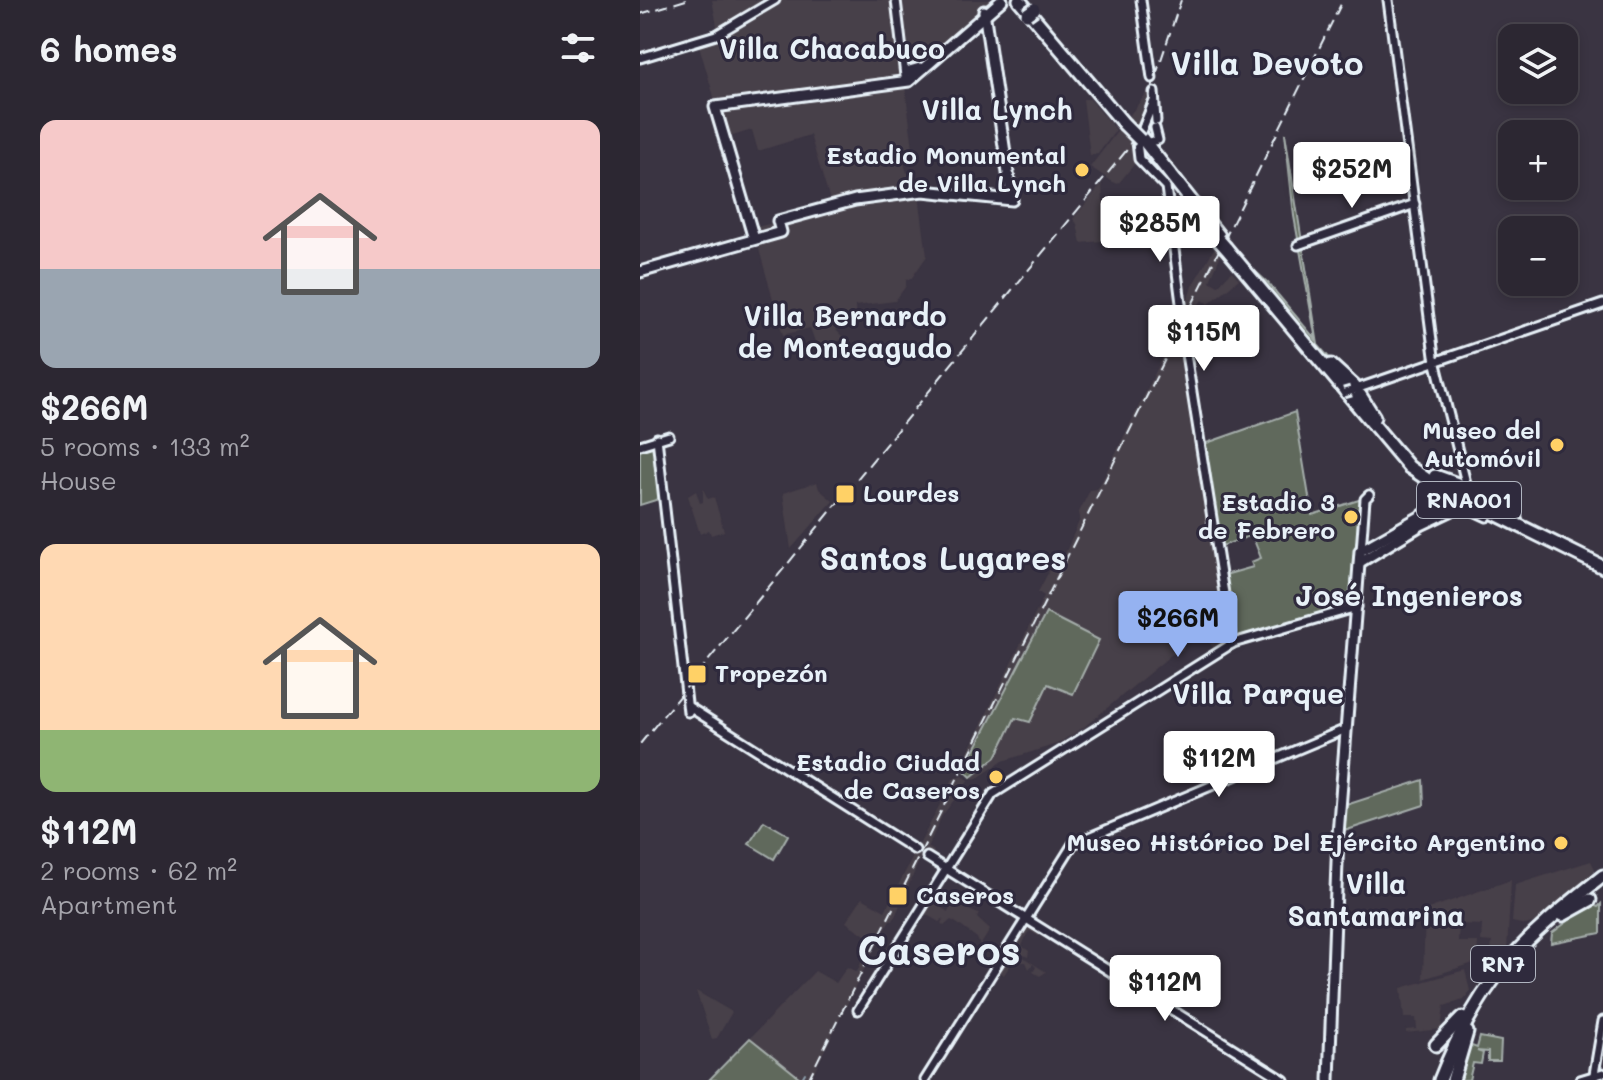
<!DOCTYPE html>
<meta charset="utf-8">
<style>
:root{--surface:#2c2732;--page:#38333e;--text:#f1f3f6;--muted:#a6a5ac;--line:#48444d;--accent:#95b2f1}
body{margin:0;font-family:Mali,sans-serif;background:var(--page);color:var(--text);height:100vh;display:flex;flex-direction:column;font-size:30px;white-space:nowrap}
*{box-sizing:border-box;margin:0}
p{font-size:26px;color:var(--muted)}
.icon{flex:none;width:44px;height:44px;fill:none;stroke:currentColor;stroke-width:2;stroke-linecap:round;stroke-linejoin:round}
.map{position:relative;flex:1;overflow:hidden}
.drawer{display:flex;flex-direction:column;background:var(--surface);width:640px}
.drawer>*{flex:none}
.fabs{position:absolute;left:858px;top:24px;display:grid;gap:16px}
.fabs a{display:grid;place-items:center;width:80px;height:80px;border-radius:16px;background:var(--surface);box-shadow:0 4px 12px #0003,0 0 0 2px var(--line);font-size:40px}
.price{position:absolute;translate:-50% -68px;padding:0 18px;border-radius:8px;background:#fff;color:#222;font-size:26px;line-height:52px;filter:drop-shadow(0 2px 4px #0008)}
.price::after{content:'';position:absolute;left:50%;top:48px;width:24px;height:18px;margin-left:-12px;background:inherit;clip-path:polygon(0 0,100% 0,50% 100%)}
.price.selected{background:var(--accent);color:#111}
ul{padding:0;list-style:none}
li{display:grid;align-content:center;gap:16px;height:424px;padding:0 40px}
li span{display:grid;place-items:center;height:248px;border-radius:16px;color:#555}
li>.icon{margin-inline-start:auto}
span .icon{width:144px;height:144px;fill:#fffc;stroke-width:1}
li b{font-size:34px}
h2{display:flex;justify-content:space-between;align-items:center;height:96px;padding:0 40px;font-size:34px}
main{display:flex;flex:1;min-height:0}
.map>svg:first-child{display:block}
.built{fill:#473f48}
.green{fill:#60695c;stroke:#a4adaa;stroke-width:2}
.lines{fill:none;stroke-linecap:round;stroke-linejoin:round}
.stream{stroke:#8c9eab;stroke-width:2}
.secondary-casing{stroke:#e8f1f8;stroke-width:13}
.primary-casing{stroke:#e8f1f8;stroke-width:15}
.motorway-casing{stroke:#e8f1f8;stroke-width:17}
.secondary{stroke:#2f2a3d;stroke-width:7}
.primary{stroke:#2f2a3d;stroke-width:9}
.motorway{stroke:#2f2a3d;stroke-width:11}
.rail{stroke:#e8f1f8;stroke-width:2;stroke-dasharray:12 6;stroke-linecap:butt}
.secondary-bridge-casing{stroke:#e8f1f8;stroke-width:13;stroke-linecap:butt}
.motorway-bridge-casing{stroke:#e8f1f8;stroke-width:17;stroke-linecap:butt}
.secondary-bridge{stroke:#2f2a3d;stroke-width:7}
.motorway-bridge{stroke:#2f2a3d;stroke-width:11}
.poi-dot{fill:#ffd166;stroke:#2f2a3d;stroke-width:3}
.labels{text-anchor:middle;stroke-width:6;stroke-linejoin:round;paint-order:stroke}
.shield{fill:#2f2a3d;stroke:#b0b5c0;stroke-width:2}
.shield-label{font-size:22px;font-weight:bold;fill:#e8f1f8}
.poi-label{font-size:24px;font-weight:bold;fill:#e8f1f8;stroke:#2f2a3d;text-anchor:end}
.quarter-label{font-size:28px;font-weight:bold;fill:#e8f1f8;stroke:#2f2a3d}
.district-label{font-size:32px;font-weight:bold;fill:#e8f1f8;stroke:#2f2a3d}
.town-label{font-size:40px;font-weight:bold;fill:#e8f1f8;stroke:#2f2a3d}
</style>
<main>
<section class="drawer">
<h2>6 homes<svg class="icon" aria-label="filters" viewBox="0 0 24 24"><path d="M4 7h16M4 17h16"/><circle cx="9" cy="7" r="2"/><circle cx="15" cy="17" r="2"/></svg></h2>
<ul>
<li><span style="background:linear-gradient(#f6c9c9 60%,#9aa5b1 0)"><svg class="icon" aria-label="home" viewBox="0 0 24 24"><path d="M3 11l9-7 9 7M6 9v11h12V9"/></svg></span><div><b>$266M</b><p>5 rooms · 133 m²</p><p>House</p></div></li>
<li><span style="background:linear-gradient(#ffd9b3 75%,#8fb573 0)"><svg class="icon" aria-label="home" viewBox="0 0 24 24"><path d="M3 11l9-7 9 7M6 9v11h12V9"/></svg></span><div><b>$112M</b><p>2 rooms · 62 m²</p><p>Apartment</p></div></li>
</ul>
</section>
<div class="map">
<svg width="963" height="1080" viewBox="0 0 963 1080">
<rect width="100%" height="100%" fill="#3a3442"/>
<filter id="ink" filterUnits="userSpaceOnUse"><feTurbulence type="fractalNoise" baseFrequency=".0125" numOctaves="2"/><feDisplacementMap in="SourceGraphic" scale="16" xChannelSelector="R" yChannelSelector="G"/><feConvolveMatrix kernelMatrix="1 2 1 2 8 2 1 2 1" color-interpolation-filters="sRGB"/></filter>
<g filter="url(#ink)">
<!-- built -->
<g class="built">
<polygon points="72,0 128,0 78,31"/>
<polygon points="137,0 254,0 274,156 263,160 267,173 276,170 279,189 191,204 170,135 118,151 112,130 86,138 58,42"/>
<polygon points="259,0 354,0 277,67 268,68"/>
<polygon points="508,91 512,96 490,149 494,149 496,162 478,184 473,182 450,167"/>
<polygon points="443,99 450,99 476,130 458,154 450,155"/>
<polygon points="462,184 463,201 474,204 474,211 479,211 483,239 441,243 437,224 433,219"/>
<polygon points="279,195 287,256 271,279 266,280 266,286 255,301 215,306 216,326 195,329 205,339 177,347 170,328 143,335 113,228 214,202"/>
<polygon points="584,232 588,237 570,281 578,286 592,271 599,279 569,304 562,300 547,322 543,338 555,445 589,643 576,651 558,629 544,640 544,649 531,655 443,728 417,744 363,761 335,780 321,766 404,596 398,592 416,558 424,556 440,519 439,512 450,490 457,489 462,481 543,316 552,286"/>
<polygon points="177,482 179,489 193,501 151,549 143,493"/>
<polygon points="63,489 68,499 74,497 84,531 71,535 69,530 60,534 48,496 56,491 60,503 63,502"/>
<polygon points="322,776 329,780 302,816 288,847 294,851 289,857 284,854 281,857 253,921 250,920 240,937 170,1080 159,1080 110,1038 175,971 196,983 207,967 217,972 230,942 228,937 206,922 222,898 245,911 313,779"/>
<polygon points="951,861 955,869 949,877 895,922 886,925 872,922 875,885"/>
<polygon points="871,880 867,951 850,959 852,942 841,941 842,925 819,924 818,942 838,942 837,962 783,979 785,910"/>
<polygon points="290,900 308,912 313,904 339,914 337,918 350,930 340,946 337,938 315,922 311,920 304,926 301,923 304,918 299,922 282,912"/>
<polygon points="385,920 403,932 398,936 390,931 387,934 382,946 389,951 388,957 371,949 406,972 400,976 393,972 396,967 393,964 389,969 386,962 372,962 364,975 360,972 356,978 353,976"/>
<polygon points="825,970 830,991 824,1000 804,1006 801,1029 766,1033 766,1030 777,1029 776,1018 764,1018 761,988"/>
<polygon points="56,991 92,1012 77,1038 72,1039"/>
</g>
<!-- green -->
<g class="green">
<polygon points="645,133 678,345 706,377 683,356 601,258 628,283 676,340 654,216"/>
<polygon points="655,412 672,515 722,499 714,607 594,642 581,576 613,567 611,562 621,558 612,535 582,546 561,445"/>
<polygon points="15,442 22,498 0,505 0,447"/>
<polygon points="406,613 459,640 433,694 408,684 390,722 375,718 356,757 331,777 324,770"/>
<polygon points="783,780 784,805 701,832 703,806"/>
<polygon points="124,821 148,835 134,859 109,844"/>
<polygon points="951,904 958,907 961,904 961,933 911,943 912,933"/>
<polygon points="840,1037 861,1041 860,1061 848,1061 848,1052 837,1051 843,1053 841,1064 833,1063 829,1080 816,1080 829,1045 837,1048"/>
<polygon points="110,1038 160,1078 159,1080 69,1080"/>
</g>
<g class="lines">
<!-- stream -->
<polyline class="stream" points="161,1080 165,1073"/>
<!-- secondary casing -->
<g class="secondary-casing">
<g id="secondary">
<polyline points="256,0 265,76"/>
<polyline points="501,0 512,78"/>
<polyline points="748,0 794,356 826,483 825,493"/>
<polyline points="0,58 76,35 135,0"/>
<polyline points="514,92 516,121"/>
<polyline points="501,132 514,101"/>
<polyline points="497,142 499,159 526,187 542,311 553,318 548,324"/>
<polyline points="509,142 518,140 515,128"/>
<polyline points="658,245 775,204"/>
<polyline points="546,354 592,644"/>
<polyline points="713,390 963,304"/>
<polyline points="17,438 48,712"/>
<polyline points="0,445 29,436"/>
<polyline points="825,488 850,500 848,504"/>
<polyline points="800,495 847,517"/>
<polyline points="721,551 725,499 729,495"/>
<polyline points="49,707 275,850"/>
<polyline points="287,857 644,1080"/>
<polyline points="218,1010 353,794 593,643 717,607"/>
<polyline points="285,1080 433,844 706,729"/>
<polyline points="940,1080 963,1073"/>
<polyline points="953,1080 963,1021"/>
</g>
</g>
<!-- primary casing -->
<g class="primary-casing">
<g id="primary">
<polyline points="266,72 280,68"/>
<polyline points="114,239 75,107 269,81 362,0"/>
<polyline points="0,272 141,232 138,221 215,200 283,191 372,200 344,11"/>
<polyline points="720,562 781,525 823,505"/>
<polyline points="689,1080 698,835 720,551 806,502"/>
</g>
</g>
<!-- motorway casing -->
<g class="motorway-casing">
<g id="motorway">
<polyline points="379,0 484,124"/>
<polyline points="501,137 579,236"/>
<polyline points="586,248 769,467 791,482 963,567"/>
<polyline points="691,365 714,386"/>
<polyline points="720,395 734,417"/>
<polyline points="795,476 820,485"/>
<polyline points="855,502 875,517"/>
<polyline points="923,915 950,900"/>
<polyline points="796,1045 822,1018"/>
<path d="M800,1080C839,980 880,941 963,876"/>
<polyline points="813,1080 827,1032"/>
</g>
</g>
<!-- secondary -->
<use href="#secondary" class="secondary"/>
<!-- primary -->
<use href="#primary" class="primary"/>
<!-- motorway -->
<use href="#motorway" class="motorway"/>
<!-- rail -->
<g class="rail">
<polyline points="0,14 46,0"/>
<polyline points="0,744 486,151 498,129 541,0"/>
<polyline points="168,1080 703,0"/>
</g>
<!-- secondary-bridge casing -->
<g class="secondary-bridge-casing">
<g id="secondary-bridge">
<polyline points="704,393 711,391"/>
<polyline points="821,499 825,493"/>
<polyline points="845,511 848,504"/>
</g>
</g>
<!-- motorway-bridge casing -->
<g class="motorway-bridge-casing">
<g id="motorway-bridge">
<polyline points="387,14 394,9"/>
<polyline points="484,124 500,140"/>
<polyline points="578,239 586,248"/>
</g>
</g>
<!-- secondary-bridge -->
<use href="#secondary-bridge" class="secondary-bridge"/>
<!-- motorway-bridge -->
<use href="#motorway-bridge" class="motorway-bridge"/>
</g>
</g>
<!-- markers -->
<g class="poi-dot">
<circle cx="442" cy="170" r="8"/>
<circle cx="917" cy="445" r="8"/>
<rect x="195" y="484" width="20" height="20" rx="4"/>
<circle cx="711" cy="517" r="8"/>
<rect x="47" y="664" width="20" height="20" rx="4"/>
<circle cx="356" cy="777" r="8"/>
<circle cx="921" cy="843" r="8"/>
<rect x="248" y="886" width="20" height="20" rx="4"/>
</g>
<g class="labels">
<!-- shield labels -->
<g class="shield">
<rect x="777" y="482" width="104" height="36" rx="6"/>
<rect x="831" y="946" width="64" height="36" rx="6"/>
</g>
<g class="shield-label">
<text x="829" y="508">RNA001</text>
<text x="863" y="972">RN7</text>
</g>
<!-- poi labels -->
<g class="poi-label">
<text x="426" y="164">Estadio Monumental<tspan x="426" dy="28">de Villa Lynch</tspan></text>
<text x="901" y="439">Museo del<tspan x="901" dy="28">Automóvil</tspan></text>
<text x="223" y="502" text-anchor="start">Lourdes</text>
<text x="695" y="511">Estadio 3<tspan x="695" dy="28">de Febrero</tspan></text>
<text x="75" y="682" text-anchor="start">Tropezón</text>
<text x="340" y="771">Estadio Ciudad<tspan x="340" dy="28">de Caseros</tspan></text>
<text x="905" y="851">Museo Histórico Del Ejército Argentino</text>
<text x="276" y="904" text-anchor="start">Caseros</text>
</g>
<!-- quarter labels -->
<g class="quarter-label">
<text x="192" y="59">Villa Chacabuco</text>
<text x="357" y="120">Villa Lynch</text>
<text x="205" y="326">Villa Bernardo<tspan x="205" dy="32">de Monteagudo</tspan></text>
<text x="769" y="606">José Ingenieros</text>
<text x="618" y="704">Villa Parque</text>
<text x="736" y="894">Villa<tspan x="736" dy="32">Santamarina</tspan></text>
</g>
<!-- district labels -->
<g class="district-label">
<text x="627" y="75">Villa Devoto</text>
<text x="303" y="570">Santos Lugares</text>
</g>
<!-- town labels -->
<g class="town-label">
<text x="299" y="965">Caseros</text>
</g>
</g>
</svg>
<div class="fabs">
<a><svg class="icon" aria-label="layers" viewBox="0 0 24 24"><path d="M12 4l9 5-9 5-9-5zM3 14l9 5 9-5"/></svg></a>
<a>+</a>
<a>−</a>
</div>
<b class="price" style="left:712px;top:210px">$252M</b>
<b class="price" style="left:520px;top:264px">$285M</b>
<b class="price" style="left:564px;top:373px">$115M</b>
<b class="price selected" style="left:538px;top:659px">$266M</b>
<b class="price" style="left:579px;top:799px">$112M</b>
<b class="price" style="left:525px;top:1023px">$112M</b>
</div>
</main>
